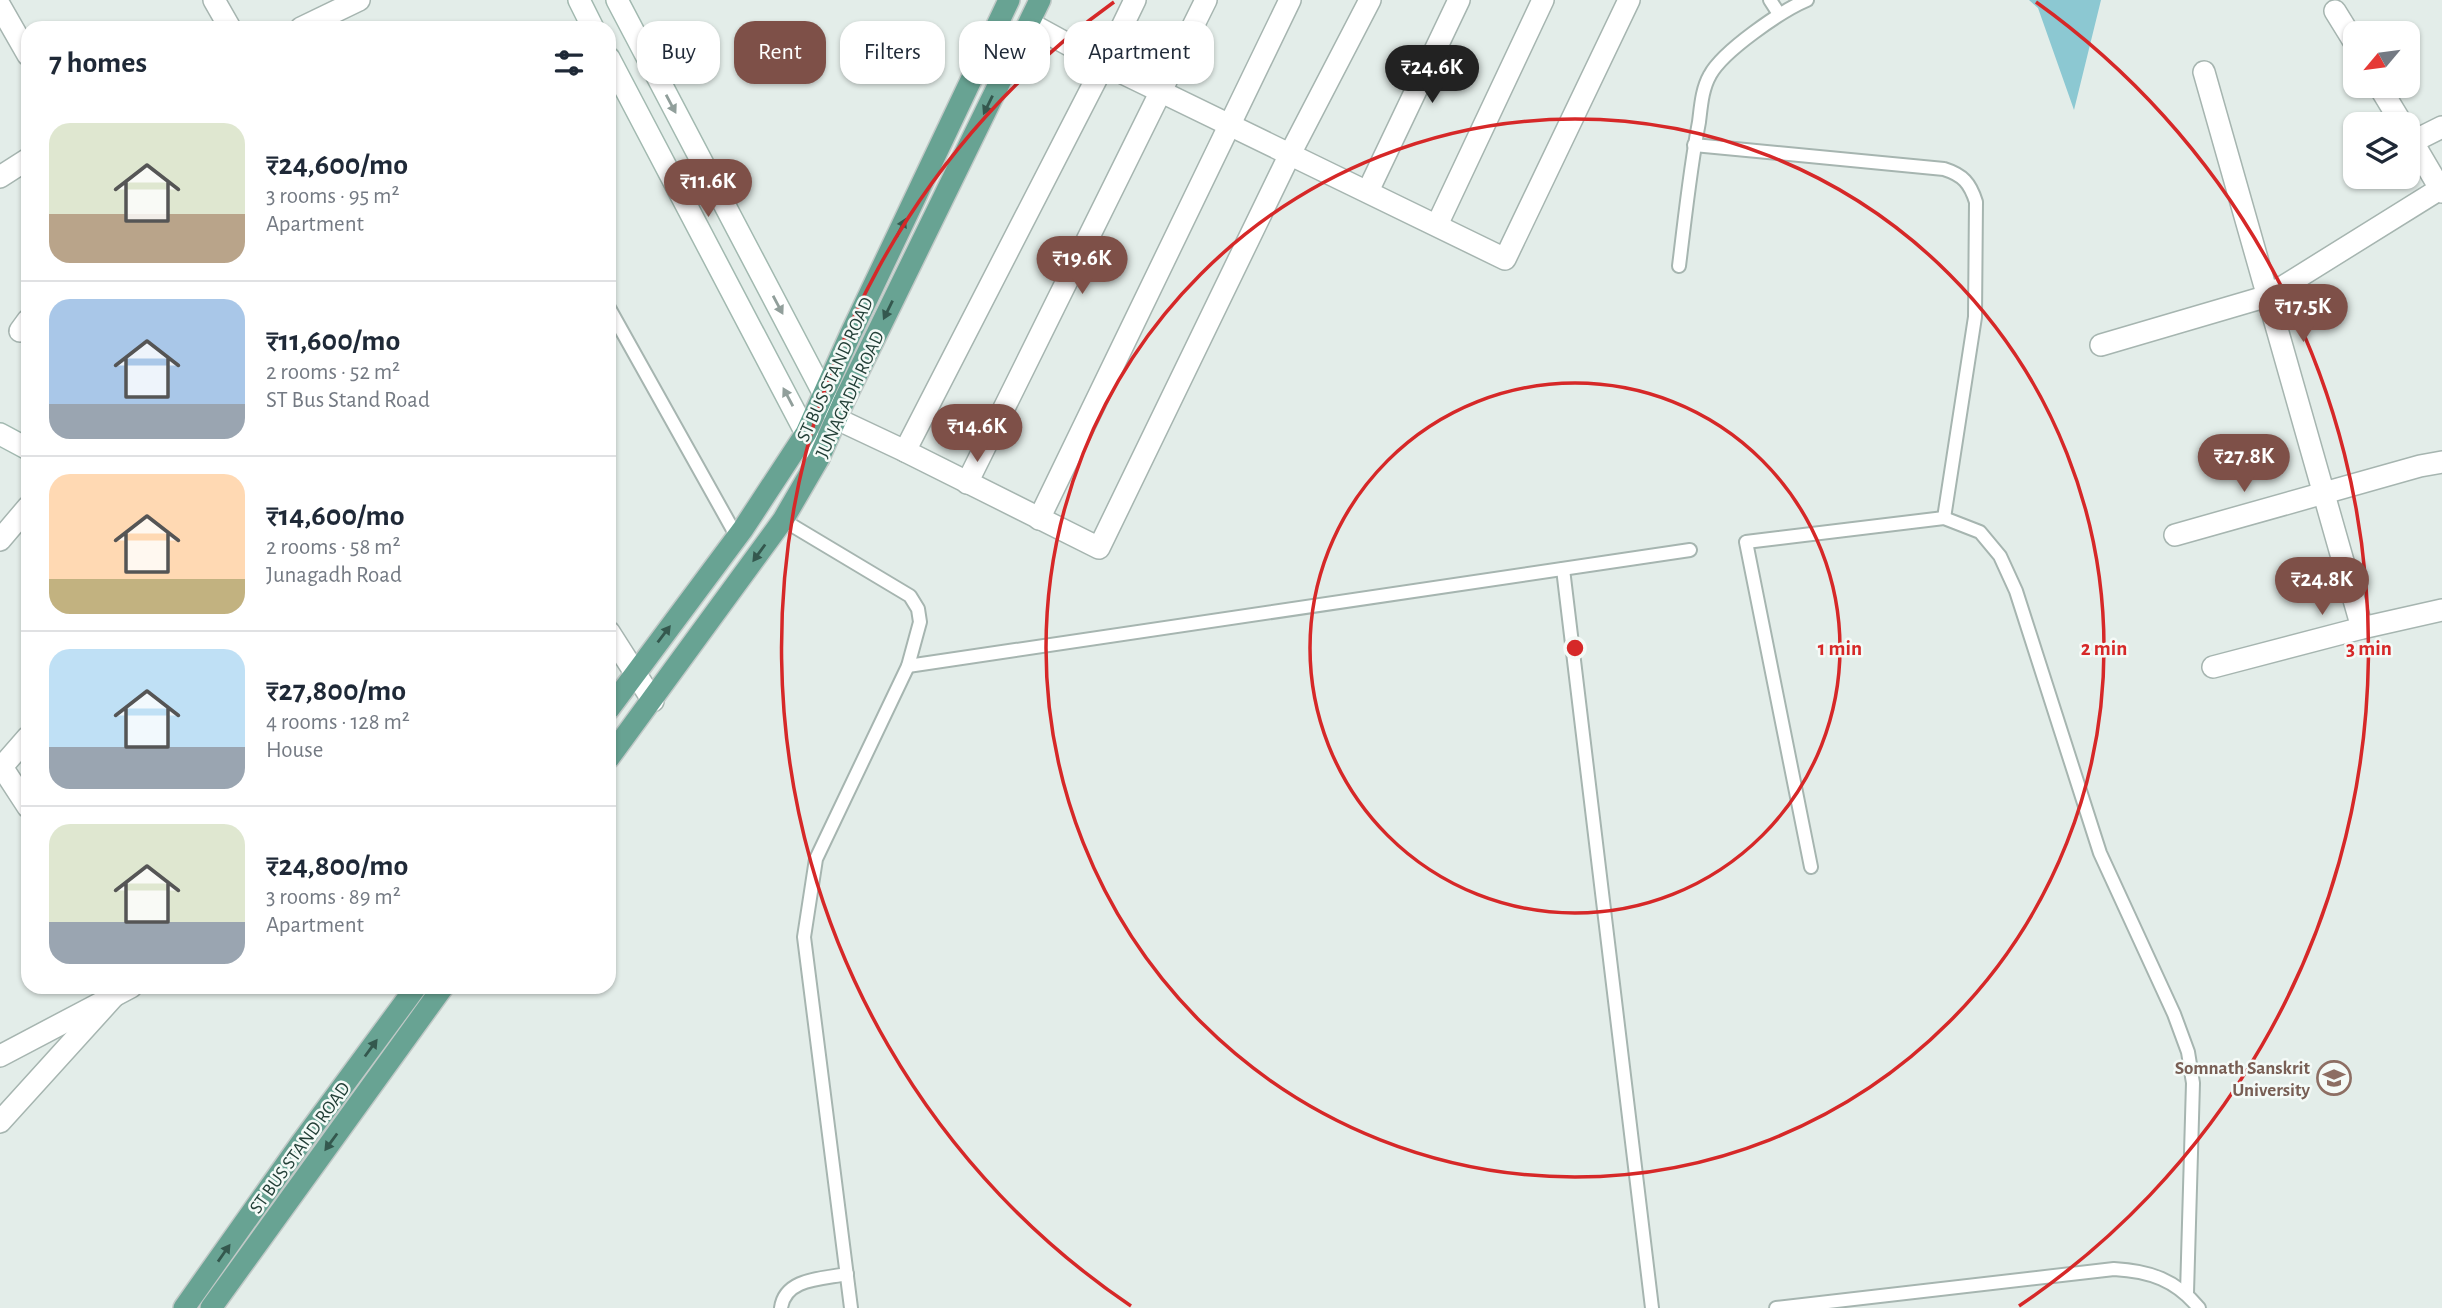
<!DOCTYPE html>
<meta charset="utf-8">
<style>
:root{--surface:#fff;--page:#f2f2f3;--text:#1f2937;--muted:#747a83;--line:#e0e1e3;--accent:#7e5048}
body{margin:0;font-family:"Alegreya Sans",sans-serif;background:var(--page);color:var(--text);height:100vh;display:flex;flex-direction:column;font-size:26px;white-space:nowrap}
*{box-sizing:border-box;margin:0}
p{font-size:23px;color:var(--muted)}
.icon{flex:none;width:38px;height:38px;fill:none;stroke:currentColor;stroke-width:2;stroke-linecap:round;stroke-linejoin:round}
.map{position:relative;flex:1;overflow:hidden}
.side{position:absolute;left:21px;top:21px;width:595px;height:973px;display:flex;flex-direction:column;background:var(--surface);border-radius:21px;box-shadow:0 2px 5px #0004}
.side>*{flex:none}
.guide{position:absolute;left:637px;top:21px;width:665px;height:63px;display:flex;gap:14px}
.needle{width:46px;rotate:241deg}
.fabs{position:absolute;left:2343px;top:21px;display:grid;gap:14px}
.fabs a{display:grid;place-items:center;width:77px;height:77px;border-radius:14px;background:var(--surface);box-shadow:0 2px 5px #0004;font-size:35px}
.price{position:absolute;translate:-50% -60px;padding:0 16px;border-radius:24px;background:var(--accent);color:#fff;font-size:23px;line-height:46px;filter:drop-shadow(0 2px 4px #0008)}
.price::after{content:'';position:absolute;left:50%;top:42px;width:21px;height:16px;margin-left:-10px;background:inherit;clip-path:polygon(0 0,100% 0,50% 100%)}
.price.selected{background:#222;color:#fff}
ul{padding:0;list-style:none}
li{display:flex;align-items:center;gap:21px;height:175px;padding:0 28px}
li+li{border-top:2px solid var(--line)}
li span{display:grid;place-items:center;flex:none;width:196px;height:140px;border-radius:21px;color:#555}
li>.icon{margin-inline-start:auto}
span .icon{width:84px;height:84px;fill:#fffc;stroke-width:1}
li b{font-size:30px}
h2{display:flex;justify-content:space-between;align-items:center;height:84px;padding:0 28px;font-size:30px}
.tag{padding:0 24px;border-radius:21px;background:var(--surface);box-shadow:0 2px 5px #0004;font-size:24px;line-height:63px}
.tag.selected{background:var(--accent);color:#fff}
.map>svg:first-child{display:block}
.water{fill:#8cc8d2}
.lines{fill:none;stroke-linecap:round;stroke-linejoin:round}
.lane-casing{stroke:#a6b5b0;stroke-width:16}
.street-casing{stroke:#a6b5b0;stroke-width:24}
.secondary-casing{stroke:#a2b9b0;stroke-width:24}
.primary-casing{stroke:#c1c9c7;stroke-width:24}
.lane{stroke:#fff;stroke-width:12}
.street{stroke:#fff;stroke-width:21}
.secondary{stroke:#fff;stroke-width:21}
.primary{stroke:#68a393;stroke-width:21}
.oneway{fill:#919f9b}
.oneway2{fill:#34584e}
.ring{fill:none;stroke:#d62828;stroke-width:3.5}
.labels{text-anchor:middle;stroke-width:5;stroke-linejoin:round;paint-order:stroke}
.street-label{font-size:19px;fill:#233f37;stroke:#f4faf7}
.education-label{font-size:19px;font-weight:bold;fill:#785e54;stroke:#f4faf7;text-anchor:end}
.centre{fill:#d62828;stroke:#f4faf7;stroke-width:3.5}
.ring-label{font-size:21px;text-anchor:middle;font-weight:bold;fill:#d62828;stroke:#f4faf7;stroke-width:5;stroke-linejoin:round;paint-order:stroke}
</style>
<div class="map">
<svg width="2442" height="1308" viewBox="0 0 2442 1308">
<rect width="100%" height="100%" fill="#e3ede9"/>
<!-- water -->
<polygon class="water" points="2029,0 2101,0 2074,110 2038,8"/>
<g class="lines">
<!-- lane casing -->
<g class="lane-casing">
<g id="lane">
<polyline points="1770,0 1779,14"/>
<path d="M1694,145L1944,169C1963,175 1970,183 1976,202L1975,317L1944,518"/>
<path d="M1679,266C1685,218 1690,169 1699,122C1701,106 1702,89 1710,75C1723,51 1781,11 1807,0"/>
<polyline points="609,308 737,537"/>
<polyline points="783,520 910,596 918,609 920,622 908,666 816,859 804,937 851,1308"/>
<polyline points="1563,569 1652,1308"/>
<polyline points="908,666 1690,550"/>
<polyline points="1811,867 1746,542 1944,518 1980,532 2000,556 2016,591 2100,853 2174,1014 2188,1052 2193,1083 2187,1293"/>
<path d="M781,1308C785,1278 822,1279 847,1274"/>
<path d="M1776,1308L2114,1269C2150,1271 2176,1280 2199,1308"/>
</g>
</g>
<!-- street casing -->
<g class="street-casing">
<g id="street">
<polyline points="214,0 230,28"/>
<polyline points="0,6 28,55"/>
<polyline points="2335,11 2356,45"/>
<polyline points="1029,23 1104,64 1505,259 1629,0"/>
<polyline points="301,28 359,0"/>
<polyline points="2204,72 2362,628"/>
<polyline points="2379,86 2402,124"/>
<polyline points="2408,134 2442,192"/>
<polyline points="2412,142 2442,127"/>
<polyline points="0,177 28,159"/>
<polyline points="1368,191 1459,0"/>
<polyline points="1437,225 1543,0"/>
<polyline points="20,331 28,320"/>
<polyline points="2101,345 2268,296 2440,189"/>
<polyline points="837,419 905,451 1099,548 1289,156 1370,0"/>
<polyline points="905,451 1104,64 1135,0"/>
<polyline points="967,483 1206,0"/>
<polyline points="1039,519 1290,0"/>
<polyline points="2175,535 2420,466 2442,462"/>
<polyline points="0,540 28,507"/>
<polyline points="609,632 653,701"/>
<polyline points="2213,667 2362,628 2442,610"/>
<polyline points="2,767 28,807"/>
<polyline points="0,769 28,737"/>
<polyline points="0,1056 131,987"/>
<polyline points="0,1122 115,995"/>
</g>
</g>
<!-- secondary casing -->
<g class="secondary-casing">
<g id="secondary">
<polyline points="579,0 593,28"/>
<polyline points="617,0 837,419"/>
<polyline points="609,58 819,458"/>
<polyline points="0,434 28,449"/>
</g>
</g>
<!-- primary casing -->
<g class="primary-casing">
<g id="primary">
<polyline points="609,709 743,529 806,433 851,333 1009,0"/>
<polyline points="609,758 783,520 819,458 844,401 1040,0"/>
<polyline points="184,1308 301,1143 416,987"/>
<polyline points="211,1308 443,987"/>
</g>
</g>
<!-- lane -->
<use href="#lane" class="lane"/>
<!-- street -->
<use href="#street" class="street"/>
<!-- secondary -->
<use href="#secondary" class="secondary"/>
<!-- primary -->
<use href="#primary" class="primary"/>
</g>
<!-- one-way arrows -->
<defs><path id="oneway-solid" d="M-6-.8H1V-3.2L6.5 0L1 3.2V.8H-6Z" transform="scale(1.75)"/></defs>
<g class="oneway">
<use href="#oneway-solid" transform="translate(671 104) rotate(62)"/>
<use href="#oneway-solid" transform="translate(778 305) rotate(62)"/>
<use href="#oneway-solid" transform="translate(788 397) rotate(-118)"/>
</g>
<g class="oneway2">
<use href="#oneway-solid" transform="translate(988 105) rotate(116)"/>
<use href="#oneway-solid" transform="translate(901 228) rotate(-64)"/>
<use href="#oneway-solid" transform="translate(888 310) rotate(116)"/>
<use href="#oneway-solid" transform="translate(759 553) rotate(126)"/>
<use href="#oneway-solid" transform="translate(664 634) rotate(-53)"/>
<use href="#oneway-solid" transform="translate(371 1048) rotate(-54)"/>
<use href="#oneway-solid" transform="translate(331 1142) rotate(126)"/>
<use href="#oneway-solid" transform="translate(224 1253) rotate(-55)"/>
</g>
<!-- distance rings -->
<g class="ring">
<circle cx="1575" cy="648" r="265"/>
<circle cx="1575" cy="648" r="529"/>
<path d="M1131 1306A794 794 0 0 1 1114 2M2036 2A794 794 0 0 1 2019 1306"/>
</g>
<!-- icons -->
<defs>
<g id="university-ring" transform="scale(1.75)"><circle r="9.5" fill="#f4faf7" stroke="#8d6e63" stroke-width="1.5"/><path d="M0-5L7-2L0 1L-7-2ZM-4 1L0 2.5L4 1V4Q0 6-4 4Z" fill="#8d6e63"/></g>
</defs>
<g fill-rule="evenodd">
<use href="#university-ring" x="2334" y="1078"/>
</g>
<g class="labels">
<!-- street labels -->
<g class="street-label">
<text transform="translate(834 369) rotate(-65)" y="7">ST BUS STAND ROAD</text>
<text transform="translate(849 394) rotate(-65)" y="7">JUNAGADH ROAD</text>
<text transform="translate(299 1147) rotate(-54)" y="7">ST BUS STAND ROAD</text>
</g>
<!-- education labels -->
<g class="education-label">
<text x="2310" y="1074">Somnath Sanskrit<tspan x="2310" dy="22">University</tspan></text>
</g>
</g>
<circle cx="1575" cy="648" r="10" class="centre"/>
<g class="ring-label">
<text x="1840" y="655">1 min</text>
<text x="2104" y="655">2 min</text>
<text x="2369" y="655">3 min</text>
</g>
</svg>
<div class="fabs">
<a><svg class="needle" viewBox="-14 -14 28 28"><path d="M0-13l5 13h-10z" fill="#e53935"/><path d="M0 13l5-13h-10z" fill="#747a83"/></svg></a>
<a><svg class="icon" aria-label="layers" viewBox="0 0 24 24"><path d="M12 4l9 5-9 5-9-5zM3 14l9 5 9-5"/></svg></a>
</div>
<b class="price selected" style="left:1432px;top:105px">₹24.6K</b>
<b class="price" style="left:708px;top:219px">₹11.6K</b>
<b class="price" style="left:1082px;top:296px">₹19.6K</b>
<b class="price" style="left:2303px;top:344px">₹17.5K</b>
<b class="price" style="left:977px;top:464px">₹14.6K</b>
<b class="price" style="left:2244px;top:494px">₹27.8K</b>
<b class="price" style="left:2322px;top:617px">₹24.8K</b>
<div class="guide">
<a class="tag">Buy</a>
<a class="tag selected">Rent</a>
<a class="tag">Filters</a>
<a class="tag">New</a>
<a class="tag">Apartment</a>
</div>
<section class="side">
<h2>7 homes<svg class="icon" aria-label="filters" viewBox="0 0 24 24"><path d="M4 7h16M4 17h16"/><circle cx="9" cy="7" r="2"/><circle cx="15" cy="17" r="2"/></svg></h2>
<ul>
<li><span style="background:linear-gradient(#dfe7d0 65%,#b9a48a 0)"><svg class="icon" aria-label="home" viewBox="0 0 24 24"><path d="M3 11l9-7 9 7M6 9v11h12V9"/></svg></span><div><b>₹24,600/mo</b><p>3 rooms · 95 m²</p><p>Apartment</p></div></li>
<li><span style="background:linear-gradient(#a9c7e8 75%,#9aa5b1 0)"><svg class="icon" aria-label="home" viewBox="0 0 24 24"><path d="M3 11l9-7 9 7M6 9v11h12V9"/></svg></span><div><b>₹11,600/mo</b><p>2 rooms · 52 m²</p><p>ST Bus Stand Road</p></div></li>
<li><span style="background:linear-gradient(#ffd9b3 75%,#c2b280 0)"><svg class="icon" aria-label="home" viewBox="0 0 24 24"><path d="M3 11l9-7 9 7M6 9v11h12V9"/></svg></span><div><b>₹14,600/mo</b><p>2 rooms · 58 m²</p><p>Junagadh Road</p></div></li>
<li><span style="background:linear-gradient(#bfe0f5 70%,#9aa5b1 0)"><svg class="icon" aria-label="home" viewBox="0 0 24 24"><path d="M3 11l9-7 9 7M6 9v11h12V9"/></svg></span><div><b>₹27,800/mo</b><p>4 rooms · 128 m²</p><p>House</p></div></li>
<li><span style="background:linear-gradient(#dfe7d0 70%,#9aa5b1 0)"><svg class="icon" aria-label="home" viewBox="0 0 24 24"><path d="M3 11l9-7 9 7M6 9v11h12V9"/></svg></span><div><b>₹24,800/mo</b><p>3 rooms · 89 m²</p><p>Apartment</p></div></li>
</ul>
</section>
</div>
